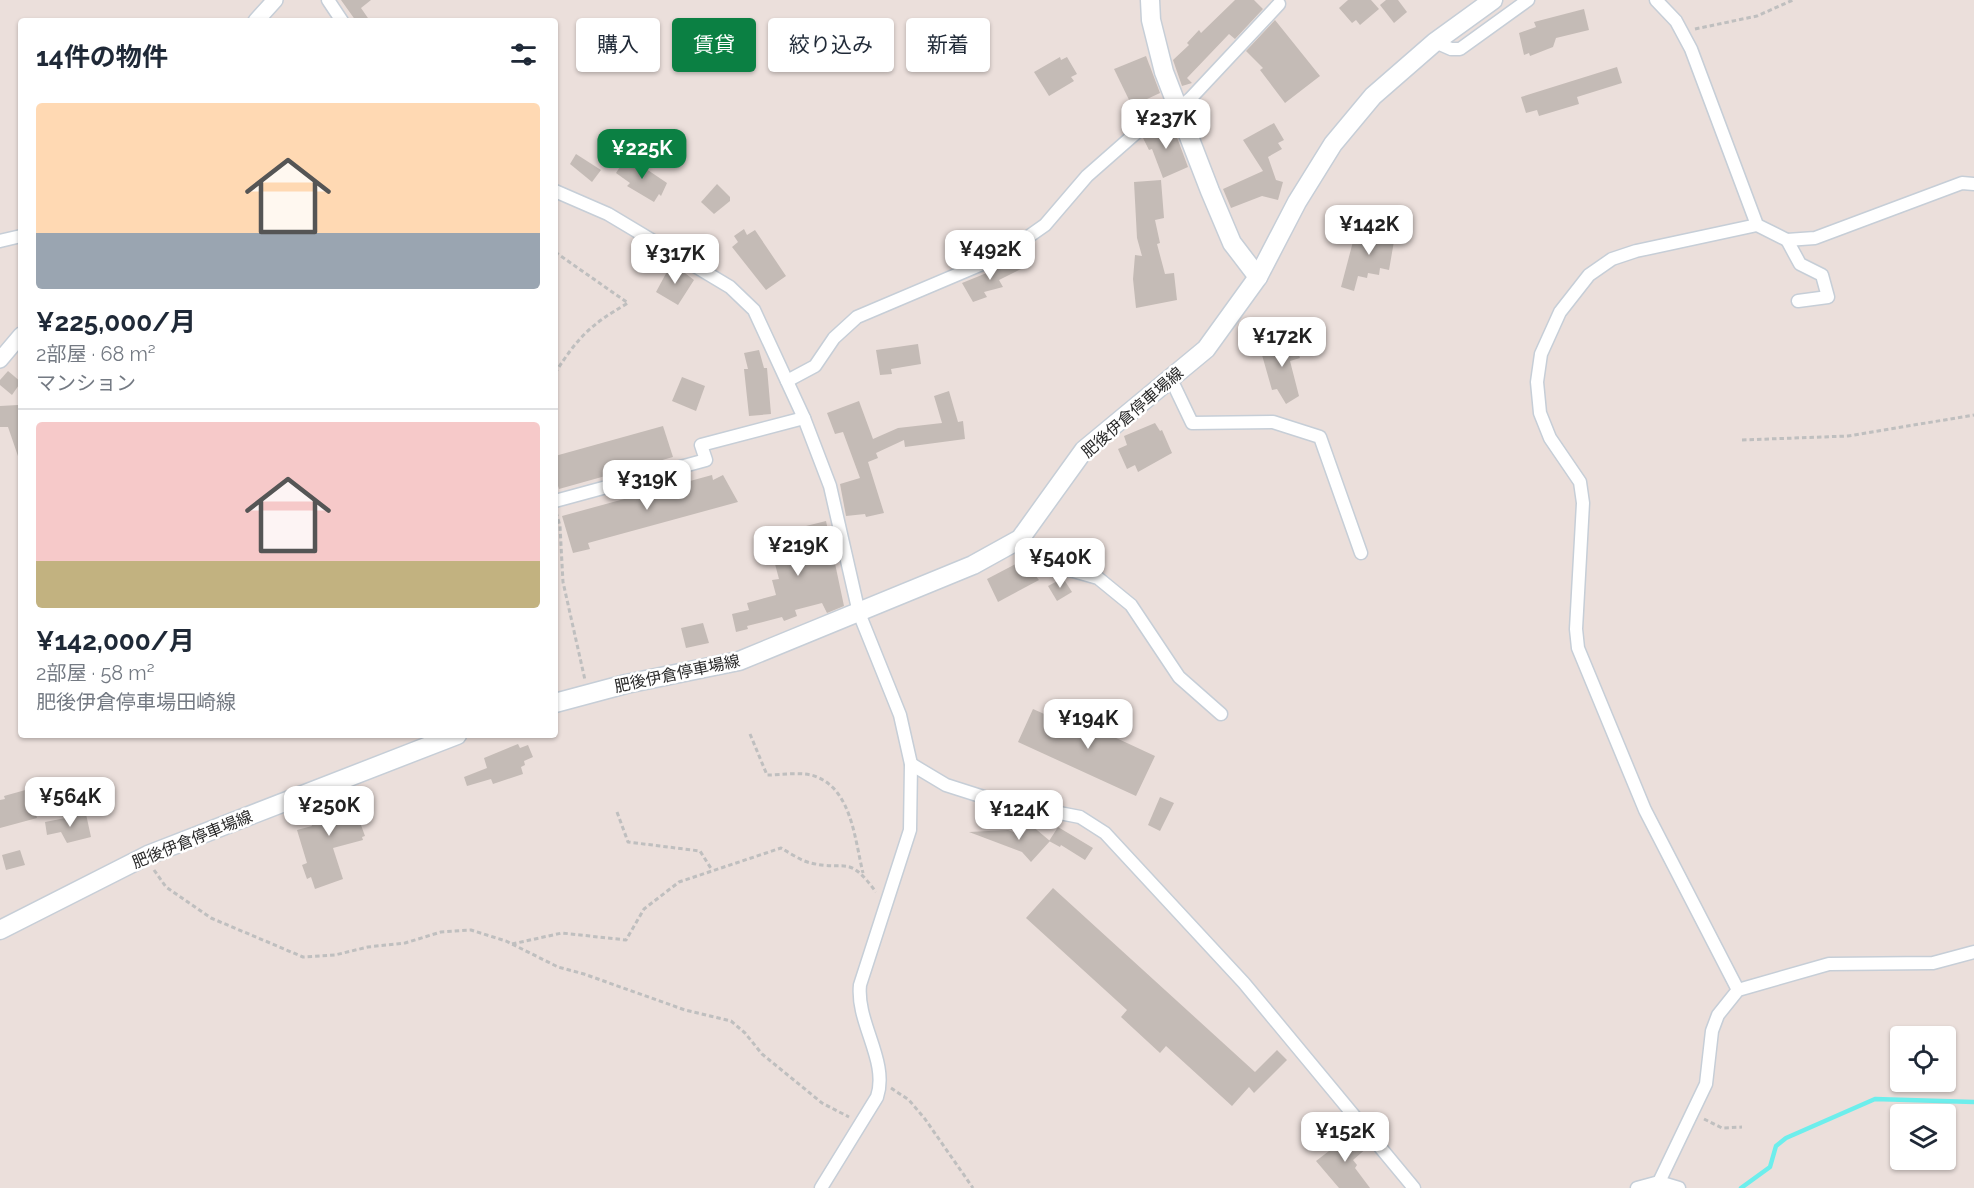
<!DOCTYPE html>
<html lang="ja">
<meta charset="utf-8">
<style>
:root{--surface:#fff;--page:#f2f2f3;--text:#1f2937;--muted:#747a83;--line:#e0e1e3;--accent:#0b8043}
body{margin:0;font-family:Raleway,"Noto Sans JP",sans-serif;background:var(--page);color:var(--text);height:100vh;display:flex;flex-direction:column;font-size:22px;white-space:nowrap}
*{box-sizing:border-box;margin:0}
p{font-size:20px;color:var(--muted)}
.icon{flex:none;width:33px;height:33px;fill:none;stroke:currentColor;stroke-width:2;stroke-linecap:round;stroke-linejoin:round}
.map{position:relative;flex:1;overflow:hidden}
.sheet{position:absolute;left:18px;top:18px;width:540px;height:720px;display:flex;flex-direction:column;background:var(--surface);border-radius:6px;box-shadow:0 2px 4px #0004}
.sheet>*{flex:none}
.guide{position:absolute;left:576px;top:18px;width:570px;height:54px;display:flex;gap:12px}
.tools{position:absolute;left:1890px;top:1026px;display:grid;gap:12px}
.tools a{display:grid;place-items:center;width:66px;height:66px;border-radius:6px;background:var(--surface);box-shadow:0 2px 4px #0004;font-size:30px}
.price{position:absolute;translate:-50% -51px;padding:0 14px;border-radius:12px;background:#fff;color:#222;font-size:20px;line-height:39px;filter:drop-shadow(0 2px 3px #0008)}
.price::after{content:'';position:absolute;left:50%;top:36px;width:18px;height:14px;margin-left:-9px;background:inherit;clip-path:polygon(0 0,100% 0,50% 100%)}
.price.current{background:var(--accent);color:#fff}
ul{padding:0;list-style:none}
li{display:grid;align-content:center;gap:12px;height:318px;padding:0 18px}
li+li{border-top:2px solid var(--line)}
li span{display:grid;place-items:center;height:186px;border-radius:6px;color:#555}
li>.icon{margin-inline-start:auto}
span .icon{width:108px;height:108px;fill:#fffc;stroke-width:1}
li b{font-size:26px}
h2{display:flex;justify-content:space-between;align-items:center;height:72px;padding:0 18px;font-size:26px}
.pill{padding:0 21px;border-radius:6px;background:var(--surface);box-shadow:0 2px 4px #0004;font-size:21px;line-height:54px}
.pill.current{background:var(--accent);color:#fff}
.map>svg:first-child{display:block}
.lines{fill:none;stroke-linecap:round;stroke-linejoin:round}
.stream{stroke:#6deeec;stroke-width:4.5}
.building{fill:#c4bbb6}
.minor-casing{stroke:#c6ced7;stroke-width:15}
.tertiary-casing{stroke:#c6ced7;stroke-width:18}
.secondary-casing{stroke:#c6ced7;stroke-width:21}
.path{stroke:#bfbfbf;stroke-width:3;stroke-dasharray:4.5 3;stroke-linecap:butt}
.minor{stroke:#fff;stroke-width:12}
.tertiary{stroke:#fff;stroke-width:15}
.secondary{stroke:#fff;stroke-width:18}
.labels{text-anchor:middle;stroke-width:5;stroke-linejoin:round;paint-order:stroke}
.street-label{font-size:16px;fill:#292929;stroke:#fff}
</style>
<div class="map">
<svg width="1974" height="1188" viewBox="0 0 1974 1188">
<rect width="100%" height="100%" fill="#ebdfdb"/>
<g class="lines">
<!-- stream -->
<polyline class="stream" points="1741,1188 1770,1167 1776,1146 1786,1138 1875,1099 1974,1102"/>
</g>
<!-- building -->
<g class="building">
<polygon points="341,0 371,0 361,8 370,21 356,21"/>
<polygon points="1235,0 1254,0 1263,9 1235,39 1229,34 1187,78 1192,83 1182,86 1173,60 1189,45 1187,43 1199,30 1201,33"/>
<polygon points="1348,0 1371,0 1379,9 1360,25 1356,20 1352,23 1339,8"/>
<polygon points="1386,0 1398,0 1407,12 1394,23 1380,5"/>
<polygon points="1584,9 1589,30 1556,38 1553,47 1530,56 1529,53 1524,55 1519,33 1536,27 1534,22"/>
<polygon points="1275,20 1320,76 1285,103 1260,70 1263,68 1246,51"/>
<polygon points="1146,56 1160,93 1132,106 1114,69"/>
<polygon points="1060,57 1061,60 1067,57 1077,74 1071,77 1074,81 1049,96 1034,72"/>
<polygon points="1617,67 1622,83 1577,97 1579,104 1539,116 1537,110 1526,113 1521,97"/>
<polygon points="1274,123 1284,140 1278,143 1282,149 1268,157 1276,180 1283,182 1278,200 1262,196 1231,208 1223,189 1263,171 1243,140"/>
<polygon points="1172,124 1188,167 1163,178 1152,149 1149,150 1143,138 1149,133"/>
<polygon points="576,154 601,170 592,182 570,164"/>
<polygon points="627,156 667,183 661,196 659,194 654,202 627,186 630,183 616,173"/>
<polygon points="1161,180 1164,218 1155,220 1160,243 1157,244 1165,274 1174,273 1177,300 1136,308 1133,279 1135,255 1142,256 1137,238 1134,182"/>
<polygon points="717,184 730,197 730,201 714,214 701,202"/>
<polygon points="1385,223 1397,224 1389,270 1380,268 1379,275 1368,273 1367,278 1358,276 1354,291 1341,287 1355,234 1384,240"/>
<polygon points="744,229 747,235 755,230 786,276 766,290 732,247 738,242 734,236"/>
<polygon points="1021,259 1025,267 999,280 1003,287 984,292 987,297 973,302 962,283"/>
<polygon points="670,266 676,269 677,267 694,280 678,305 656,292"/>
<polygon points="1287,337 1289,344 1295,342 1300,358 1290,361 1299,396 1286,404 1277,389 1272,390 1262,355 1266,353 1265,349 1276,345 1275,341"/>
<polygon points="918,344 921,364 891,369 892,374 880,375 876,350"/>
<polygon points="759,350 764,368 767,368 771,414 749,416 744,369 748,369 744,353"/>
<polygon points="8,371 21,382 12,395 0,385 0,380"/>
<polygon points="682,377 705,386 696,411 672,401"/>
<polygon points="949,391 958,422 963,421 965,439 905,447 904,440 876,453 878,458 868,462 884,513 866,517 865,514 846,516 840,484 860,478 843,432 835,434 827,413 859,401 873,439 898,428 942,423 934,396"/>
<polygon points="18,405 21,406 19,459 8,427 0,427 0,406"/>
<polygon points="1155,423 1160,431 1162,430 1172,453 1138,472 1135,465 1127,469 1118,449 1127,445 1124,436"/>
<polygon points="663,426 673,457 559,489 555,476 555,456"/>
<polygon points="712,475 713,480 723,475 738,502 588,543 590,549 573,553 562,516"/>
<polygon points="826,521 844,606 827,613 822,603 795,610 797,616 784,621 782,617 747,626 748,629 736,632 732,614 749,610 747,603 776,595 772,580 779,579 768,538 778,536 778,533"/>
<polygon points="1023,560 1039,580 998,602 987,579"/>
<polygon points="1063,578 1072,592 1057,601 1048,586"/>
<polygon points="703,623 709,643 686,648 681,628"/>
<polygon points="1033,709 1051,717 1053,713 1070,720 1071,717 1155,756 1136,796 1018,742"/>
<polygon points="518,744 520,748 528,745 533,757 524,761 525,765 521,767 523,774 493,784 491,779 467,786 464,777 487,768 484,758"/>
<polygon points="29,789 37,818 0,828 0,800 5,799 4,796"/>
<polygon points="348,790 365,836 362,837 363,840 333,848 343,879 315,889 311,877 307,879 302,865 307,863 297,830 312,826 304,806"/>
<polygon points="1160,797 1174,803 1160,831 1148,825"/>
<polygon points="86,814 91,837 67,843 61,832 47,835 45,822"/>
<polygon points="1031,825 1050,841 1031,862 1022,852 969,832 1008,830 1022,835"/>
<polygon points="1058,827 1093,848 1085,860 1061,845 1060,847 1049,841"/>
<polygon points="20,850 25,865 6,870 2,855"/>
<polygon points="1053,888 1255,1072 1277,1050 1287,1060 1254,1093 1249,1087 1232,1106 1166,1046 1160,1053 1121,1017 1127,1010 1026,918"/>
<polygon points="1355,1131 1368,1147 1353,1160 1357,1165 1355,1168 1370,1188 1339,1188 1316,1161"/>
</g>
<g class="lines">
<!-- minor casing -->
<g class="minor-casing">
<g id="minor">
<polyline points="328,0 342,21"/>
<polyline points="1656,0 1676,21 1691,49 1757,225 1787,240 1815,238 1962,183 1974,184"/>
<polyline points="1435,42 1451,49 1460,49 1528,0"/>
<path d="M555,191L608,214L730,287L754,310L804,418L830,486L859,613L900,715L911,764L910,830L860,985C856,1023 889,1061 877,1097L821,1188"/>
<polyline points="1787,240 1800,264 1822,275 1828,297 1798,301"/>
<polyline points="0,241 21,236"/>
<polyline points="1170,377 1192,423 1273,422 1320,437 1361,553"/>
<polyline points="787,381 815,366 834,338 857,317 1001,256 1045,225 1087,176 1145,125 1179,108 1190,99 1279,4"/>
<polyline points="555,501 706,460 701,445 804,418"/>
<polyline points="1020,539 1038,561 1098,578 1131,605 1179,677 1221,714"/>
<polyline points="911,764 946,785 993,800 1080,817 1105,833 1244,983 1414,1188"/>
<polyline points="1738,990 1645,810 1578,648 1576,629 1583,503 1580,482 1550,438 1540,413 1537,382 1541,354 1560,312 1589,275 1612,259 1636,251 1757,225"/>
<polyline points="1659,1182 1706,1084 1712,1031 1718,1015 1738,990 1829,964 1933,963 1974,952"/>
<polyline points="1637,1188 1659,1182 1679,1188"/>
</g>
</g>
<!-- tertiary casing -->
<g class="tertiary-casing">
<g id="tertiary">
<polyline points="256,21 275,0"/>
<polyline points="0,360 21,335"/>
</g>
</g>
<!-- secondary casing -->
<g class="secondary-casing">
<g id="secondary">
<polyline points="1150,0 1151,20 1164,72 1210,191 1232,243 1258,277"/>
<polyline points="555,703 626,684 739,661 973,565 1020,539 1084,450 1206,349 1258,277 1297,202 1333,144 1373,96 1435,42 1493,0"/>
<polyline points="0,930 148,855 457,735"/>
</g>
</g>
<!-- path -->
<g class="path">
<polyline points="1695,29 1757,16 1793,0"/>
<path d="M555,252L628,303C590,325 579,336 555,373"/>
<polyline points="1742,440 1848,436 1974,415"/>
<polyline points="556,512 560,526 563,582 585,680"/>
<path d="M750,734L767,775C781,775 804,771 817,777C852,791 855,841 863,873"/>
<polyline points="617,812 628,842 700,851 712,870"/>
<polyline points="154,870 166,887 211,918 303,957 335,955 368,947 405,943 441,932 471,930 506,941 558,967 584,974 685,1010 731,1021 745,1033 762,1054 822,1103 849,1117"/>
<path d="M512,944L562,933L626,940L644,909L679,882L781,848C790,853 801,861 811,863C848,872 847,853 876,892"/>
<polyline points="891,1088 909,1100 925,1119 973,1188"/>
<polyline points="1704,1119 1722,1128 1742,1127"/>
</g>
<!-- minor -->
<use href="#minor" class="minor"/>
<!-- tertiary -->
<use href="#tertiary" class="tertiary"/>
<!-- secondary -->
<use href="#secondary" class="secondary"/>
</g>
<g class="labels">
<!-- street labels -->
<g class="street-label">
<text transform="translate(1132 412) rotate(-41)" y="6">肥後伊倉停車場線</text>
<text transform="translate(677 673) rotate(-12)" y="6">肥後伊倉停車場線</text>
<text transform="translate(192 839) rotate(-22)" y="6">肥後伊倉停車場線</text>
</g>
</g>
</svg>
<div class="tools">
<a><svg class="icon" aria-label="locate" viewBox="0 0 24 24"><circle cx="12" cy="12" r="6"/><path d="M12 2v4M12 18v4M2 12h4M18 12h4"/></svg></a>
<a><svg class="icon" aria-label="layers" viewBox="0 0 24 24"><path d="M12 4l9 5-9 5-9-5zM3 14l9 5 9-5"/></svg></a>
</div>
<b class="price" style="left:1166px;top:150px">¥237K</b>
<b class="price current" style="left:642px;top:180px">¥225K</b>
<b class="price" style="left:1369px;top:256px">¥142K</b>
<b class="price" style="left:990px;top:281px">¥492K</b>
<b class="price" style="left:675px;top:285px">¥317K</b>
<b class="price" style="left:1282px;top:368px">¥172K</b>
<b class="price" style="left:647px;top:511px">¥319K</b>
<b class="price" style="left:798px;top:577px">¥219K</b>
<b class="price" style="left:1060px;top:589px">¥540K</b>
<b class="price" style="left:1088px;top:750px">¥194K</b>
<b class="price" style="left:70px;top:828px">¥564K</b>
<b class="price" style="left:329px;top:837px">¥250K</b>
<b class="price" style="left:1019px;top:841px">¥124K</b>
<b class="price" style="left:1345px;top:1163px">¥152K</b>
<div class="guide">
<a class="pill">購入</a>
<a class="pill current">賃貸</a>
<a class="pill">絞り込み</a>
<a class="pill">新着</a>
</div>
<section class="sheet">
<h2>14件の物件<svg class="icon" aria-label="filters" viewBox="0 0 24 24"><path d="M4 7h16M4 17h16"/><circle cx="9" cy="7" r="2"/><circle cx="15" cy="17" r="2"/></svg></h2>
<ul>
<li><span style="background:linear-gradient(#ffd9b3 70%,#9aa5b1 0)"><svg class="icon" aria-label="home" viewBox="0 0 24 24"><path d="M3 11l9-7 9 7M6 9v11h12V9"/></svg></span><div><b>¥225,000/月</b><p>2部屋 · 68 m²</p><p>マンション</p></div></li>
<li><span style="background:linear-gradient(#f6c9c9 75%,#c2b280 0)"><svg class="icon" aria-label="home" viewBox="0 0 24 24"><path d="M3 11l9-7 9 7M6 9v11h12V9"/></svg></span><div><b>¥142,000/月</b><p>2部屋 · 58 m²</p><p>肥後伊倉停車場田崎線</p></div></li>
</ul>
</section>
</div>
